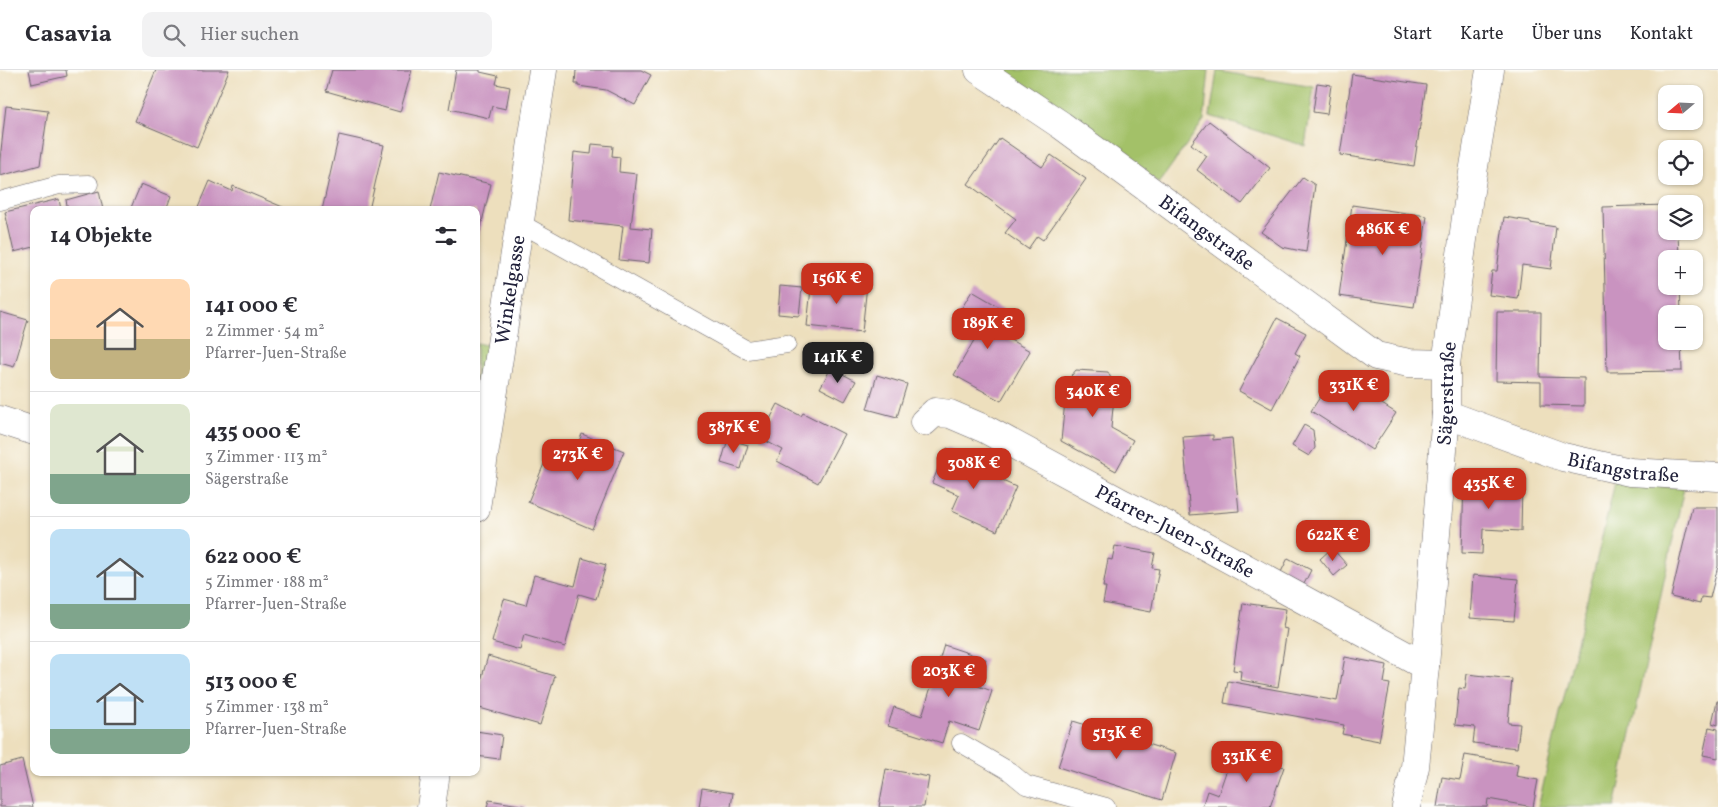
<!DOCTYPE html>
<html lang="de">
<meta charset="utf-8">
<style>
:root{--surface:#fff;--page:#f2f2f3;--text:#2b2b33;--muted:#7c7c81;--line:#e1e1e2;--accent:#c8321e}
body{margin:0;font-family:Vollkorn,serif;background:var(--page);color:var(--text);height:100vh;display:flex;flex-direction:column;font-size:19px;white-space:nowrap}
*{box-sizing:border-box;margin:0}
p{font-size:16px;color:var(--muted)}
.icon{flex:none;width:28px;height:28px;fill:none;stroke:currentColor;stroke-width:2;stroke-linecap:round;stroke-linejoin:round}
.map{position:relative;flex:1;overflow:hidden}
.details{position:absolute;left:30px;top:136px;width:450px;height:570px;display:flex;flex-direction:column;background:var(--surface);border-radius:10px;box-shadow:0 1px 4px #0004}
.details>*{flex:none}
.needle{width:32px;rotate:251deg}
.tools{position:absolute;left:1658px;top:15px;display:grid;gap:10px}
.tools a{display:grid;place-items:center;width:45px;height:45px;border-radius:10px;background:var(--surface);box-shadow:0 1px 4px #0004;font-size:25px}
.price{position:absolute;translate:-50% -42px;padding:0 11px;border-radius:10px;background:var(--accent);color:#fff;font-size:16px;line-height:32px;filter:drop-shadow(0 1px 2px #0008)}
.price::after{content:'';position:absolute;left:50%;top:30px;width:15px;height:11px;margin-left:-8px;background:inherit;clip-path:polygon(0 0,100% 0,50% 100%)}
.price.on{background:#222;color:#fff}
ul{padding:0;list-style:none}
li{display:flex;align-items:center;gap:15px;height:125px;padding:0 20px}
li+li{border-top:1px solid var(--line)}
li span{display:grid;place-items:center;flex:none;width:140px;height:100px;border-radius:10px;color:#555}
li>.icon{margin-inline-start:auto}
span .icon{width:60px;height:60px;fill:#fffc;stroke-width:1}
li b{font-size:21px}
h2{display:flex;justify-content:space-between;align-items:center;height:60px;padding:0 20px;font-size:21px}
header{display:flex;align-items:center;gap:30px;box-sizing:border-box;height:70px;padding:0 25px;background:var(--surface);border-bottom:1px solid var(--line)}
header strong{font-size:24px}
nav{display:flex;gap:28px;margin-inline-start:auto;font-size:18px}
.search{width:350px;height:45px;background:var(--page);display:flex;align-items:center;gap:12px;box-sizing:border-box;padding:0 18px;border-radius:10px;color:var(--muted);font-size:19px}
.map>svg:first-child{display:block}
.green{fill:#a3c168;stroke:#627252}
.building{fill:#c993c0}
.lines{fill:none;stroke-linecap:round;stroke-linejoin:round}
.service-casing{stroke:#696468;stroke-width:19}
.minor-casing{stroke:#696468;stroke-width:29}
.service{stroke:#fff;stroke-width:18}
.minor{stroke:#fff;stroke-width:28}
.labels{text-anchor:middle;stroke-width:5;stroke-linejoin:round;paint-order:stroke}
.street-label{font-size:20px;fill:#22223b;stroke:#fdfcf7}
</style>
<header>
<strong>Casavia</strong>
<div class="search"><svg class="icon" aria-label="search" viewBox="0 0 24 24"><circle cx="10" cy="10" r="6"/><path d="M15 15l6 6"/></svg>Hier suchen</div>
<nav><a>Start</a><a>Karte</a><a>Über uns</a><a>Kontakt</a></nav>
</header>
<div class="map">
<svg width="1718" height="737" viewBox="0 0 1718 737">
<rect width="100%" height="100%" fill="#fdfcf7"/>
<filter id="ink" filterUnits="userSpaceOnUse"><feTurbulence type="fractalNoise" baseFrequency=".02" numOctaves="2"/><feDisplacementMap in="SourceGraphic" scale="10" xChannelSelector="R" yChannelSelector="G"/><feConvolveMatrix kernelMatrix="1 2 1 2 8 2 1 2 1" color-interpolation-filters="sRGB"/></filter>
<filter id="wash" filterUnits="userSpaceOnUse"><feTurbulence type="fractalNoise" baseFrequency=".0096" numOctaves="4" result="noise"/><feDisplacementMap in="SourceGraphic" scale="20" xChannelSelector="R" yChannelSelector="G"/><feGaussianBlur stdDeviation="1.12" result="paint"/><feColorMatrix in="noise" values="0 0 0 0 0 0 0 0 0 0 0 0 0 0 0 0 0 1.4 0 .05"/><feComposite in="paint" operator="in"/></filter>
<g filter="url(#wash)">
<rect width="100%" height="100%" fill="#eddfbd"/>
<!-- green -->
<g class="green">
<polygon points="998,0 1209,0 1204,50 1159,113"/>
<polygon points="1217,1 1314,17 1305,76 1210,46"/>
<polygon points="476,273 496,277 476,389"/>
<polygon points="1615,412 1684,418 1615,737 1538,737"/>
</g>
<g id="blocks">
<!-- building -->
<g class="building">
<polygon points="29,0 66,0 67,6 32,14"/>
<polygon points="156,0 229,0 197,77 135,51"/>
<polygon points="332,0 412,0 400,42 326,21"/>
<polygon points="456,0 480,0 480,2 498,6 496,14 510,17 506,39 492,36 489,48 449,39"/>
<polygon points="576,0 641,0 651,5 635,35 606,20 578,16 578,14 575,14"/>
<polygon points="1352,4 1426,15 1414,96 1340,85"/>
<polygon points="1317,13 1331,15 1327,44 1313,42"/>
<polygon points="6,36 48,41 40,95 0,106 0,89"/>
<polygon points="1209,51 1270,98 1242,134 1197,100 1207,86 1191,74"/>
<polygon points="339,65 384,75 369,140 322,140"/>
<polygon points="1000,68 1042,97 1051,85 1086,109 1043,170 1037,166 1028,179 1005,163 1016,149 968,114"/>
<polygon points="592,74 613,76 612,86 620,87 619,102 637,104 631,157 652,159 649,193 619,190 623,156 568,150 574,82 591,84"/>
<polygon points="439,102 491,114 477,173 476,140 430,140"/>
<polygon points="1303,107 1315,115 1306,182 1282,177 1261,162"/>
<polygon points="210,111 232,121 233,116 285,138 284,140 201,140 198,139"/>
<polygon points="141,114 171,126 166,140 130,140"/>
<polygon points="99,121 103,140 68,140 66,130"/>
<polygon points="59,129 61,140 34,140 34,177 14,182 5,142"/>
<polygon points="1352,135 1427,146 1414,237 1339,226"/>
<polygon points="1666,135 1666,161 1678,161 1679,189 1666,189 1666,216 1680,216 1681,244 1666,244 1666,271 1681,271 1682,301 1607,302 1603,137"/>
<polygon points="1504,147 1530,151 1530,153 1556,157 1551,199 1522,195 1518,229 1489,225 1492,201 1497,201"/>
<polygon points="812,209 867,215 862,262 807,256"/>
<polygon points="780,216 802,218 799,246 778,244"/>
<polygon points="972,221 1003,239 991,259 1030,281 1001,331 954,305 977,265 954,251"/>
<polygon points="0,242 28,250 14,297 0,293"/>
<polygon points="1497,242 1541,242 1540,307 1584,308 1584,336 1541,335 1541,312 1496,311"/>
<polygon points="1277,248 1306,263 1295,283 1300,286 1272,339 1239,321"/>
<polygon points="831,298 856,311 845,331 820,318"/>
<polygon points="1076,300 1108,302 1115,317 1111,358 1133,370 1116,401 1061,371 1067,311"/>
<polygon points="1335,304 1396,343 1372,380 1311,341"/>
<polygon points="877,305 907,314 897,347 867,339"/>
<polygon points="778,334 801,346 803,343 844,364 818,413 777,391 783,380 760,368"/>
<polygon points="1304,355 1313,360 1315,378 1309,386 1292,376"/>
<polygon points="582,364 624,381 592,459 528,432 549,382 571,391"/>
<polygon points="1213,365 1213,370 1232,368 1239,441 1190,445 1183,367"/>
<polygon points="728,369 748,375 741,399 721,393"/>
<polygon points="947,378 983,394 980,401 1016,417 997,461 952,441 959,425 932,413"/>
<polygon points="1464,407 1502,408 1502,415 1522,415 1521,461 1483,459 1482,484 1462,483"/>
<polygon points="1692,437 1718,437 1718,496 1710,528 1701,527 1700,534 1671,527"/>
<polygon points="1115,476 1155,483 1152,498 1159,499 1151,542 1103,533 1106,517 1103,517 1108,489 1112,490"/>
<polygon points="1332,478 1347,495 1334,506 1320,489"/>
<polygon points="582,488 606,495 596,529 579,524 565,577 524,565 520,580 492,572 504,529 526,535 534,505 575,516"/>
<polygon points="1288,488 1311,500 1304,514 1281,502"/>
<polygon points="1473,505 1518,509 1514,551 1470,548"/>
<polygon points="1243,533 1286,539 1283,558 1287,559 1278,617 1240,610 1241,601 1233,600"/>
<polygon points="944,575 986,589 978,616 992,621 979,661 949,651 942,673 888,656 894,637 922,646"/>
<polygon points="488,586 555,606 540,655 476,637 476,628"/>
<polygon points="1345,587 1387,595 1384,613 1390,614 1379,671 1342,664 1344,655 1224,633 1228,611 1337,631"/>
<polygon points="1467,604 1512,609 1508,653 1520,654 1517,678 1473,673 1475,657 1455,655 1459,618 1465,619"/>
<polygon points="1717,631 1718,631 1718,655 1712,653"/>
<polygon points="1073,651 1176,683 1162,730 1058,697"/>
<polygon points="1709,657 1718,659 1718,688 1703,685"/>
<polygon points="476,661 502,665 499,689 476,686"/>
<polygon points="1234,679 1284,697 1270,737 1202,737 1207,721 1218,725"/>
<polygon points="1465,685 1518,694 1516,706 1538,710 1533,737 1488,729 1487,737 1437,737 1442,707 1460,710"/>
<polygon points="22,690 33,737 0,737 0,696"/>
<polygon points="886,699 929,707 924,737 879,737"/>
<polygon points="702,718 733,723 731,737 699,737"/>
<polygon points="489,730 526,736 526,737 487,737"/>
</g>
</g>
</g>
<g filter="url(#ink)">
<use href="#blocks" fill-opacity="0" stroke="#696468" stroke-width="1"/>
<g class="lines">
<!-- service casing -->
<g class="service-casing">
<g id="service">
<polyline points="0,131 59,115 89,114"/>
<polyline points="520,153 747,280 787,274"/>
<polyline points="961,673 1009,701 1026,715 1106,737"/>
</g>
</g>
<!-- minor casing -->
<g class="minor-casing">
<g id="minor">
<path id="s1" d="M979,0L1061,55L1376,286L1409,293L1446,294"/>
<path id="s2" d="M1446,344L1563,387L1630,402L1718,407"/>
<polyline points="0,350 34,361"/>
<path id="s3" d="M924,352L935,342L950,344L985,359L1122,433L1174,459L1425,596"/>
<path id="s4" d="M476,438L543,0"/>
<polyline points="431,737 436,702"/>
<path id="s5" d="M1406,737L1415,697L1425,596L1446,344V294L1468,133L1490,0"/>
</g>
</g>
<!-- service -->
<use href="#service" class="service"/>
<!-- minor -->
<use href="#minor" class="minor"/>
</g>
</g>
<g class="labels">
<!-- street labels -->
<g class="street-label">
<text dy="7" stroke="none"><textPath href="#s1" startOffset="280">Bifangstraße</textPath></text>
<text dy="7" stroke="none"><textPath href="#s4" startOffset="221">Winkelgasse</textPath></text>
<text dy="7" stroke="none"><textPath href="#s5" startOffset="416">Sägerstraße</textPath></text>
<text dy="7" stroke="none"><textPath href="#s2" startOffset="186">Bifangstraße</textPath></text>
<text dy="7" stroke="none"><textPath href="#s3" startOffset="284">Pfarrer-Juen-Straße</textPath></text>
</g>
</g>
</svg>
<div class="tools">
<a><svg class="needle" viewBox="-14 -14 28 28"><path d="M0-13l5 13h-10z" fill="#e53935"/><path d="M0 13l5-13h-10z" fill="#7c7c81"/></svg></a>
<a><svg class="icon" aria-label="locate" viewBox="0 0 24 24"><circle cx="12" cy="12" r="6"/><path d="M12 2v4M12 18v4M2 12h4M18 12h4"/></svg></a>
<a><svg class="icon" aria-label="layers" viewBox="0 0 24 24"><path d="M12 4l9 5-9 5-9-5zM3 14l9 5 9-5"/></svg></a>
<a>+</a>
<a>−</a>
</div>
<b class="price" style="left:1383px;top:186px">486K €</b>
<b class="price" style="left:837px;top:235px">156K €</b>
<b class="price" style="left:988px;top:280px">189K €</b>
<b class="price on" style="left:838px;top:314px">141K €</b>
<b class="price" style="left:1354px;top:342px">331K €</b>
<b class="price" style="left:1093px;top:348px">340K €</b>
<b class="price" style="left:734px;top:384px">387K €</b>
<b class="price" style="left:578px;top:411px">273K €</b>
<b class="price" style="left:974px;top:420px">308K €</b>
<b class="price" style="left:1489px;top:440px">435K €</b>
<b class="price" style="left:1333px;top:492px">622K €</b>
<b class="price" style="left:949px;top:628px">203K €</b>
<b class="price" style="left:1117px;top:690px">513K €</b>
<b class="price" style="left:1247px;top:713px">331K €</b>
<section class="details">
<h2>14 Objekte<svg class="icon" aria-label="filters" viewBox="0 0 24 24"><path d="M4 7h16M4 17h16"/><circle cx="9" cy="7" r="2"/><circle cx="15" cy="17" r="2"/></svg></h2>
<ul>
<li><span style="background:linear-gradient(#ffd9b3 60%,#c2b280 0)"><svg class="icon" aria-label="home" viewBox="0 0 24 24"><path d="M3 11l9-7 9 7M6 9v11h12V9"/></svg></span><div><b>141 000 €</b><p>2 Zimmer · 54 m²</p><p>Pfarrer-Juen-Straße</p></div></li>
<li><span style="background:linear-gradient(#dfe7d0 70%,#7fa58c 0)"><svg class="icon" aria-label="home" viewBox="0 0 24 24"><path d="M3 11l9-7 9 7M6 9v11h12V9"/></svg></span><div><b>435 000 €</b><p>3 Zimmer · 113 m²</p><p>Sägerstraße</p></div></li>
<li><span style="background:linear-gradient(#bfe0f5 75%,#7fa58c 0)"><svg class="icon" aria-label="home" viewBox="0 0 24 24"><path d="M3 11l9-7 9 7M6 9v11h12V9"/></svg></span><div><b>622 000 €</b><p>5 Zimmer · 188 m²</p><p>Pfarrer-Juen-Straße</p></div></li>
<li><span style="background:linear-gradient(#bfe0f5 75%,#7fa58c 0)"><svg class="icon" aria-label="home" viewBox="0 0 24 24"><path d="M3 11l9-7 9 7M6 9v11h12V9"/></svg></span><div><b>513 000 €</b><p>5 Zimmer · 138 m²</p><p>Pfarrer-Juen-Straße</p></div></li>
</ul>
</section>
</div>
